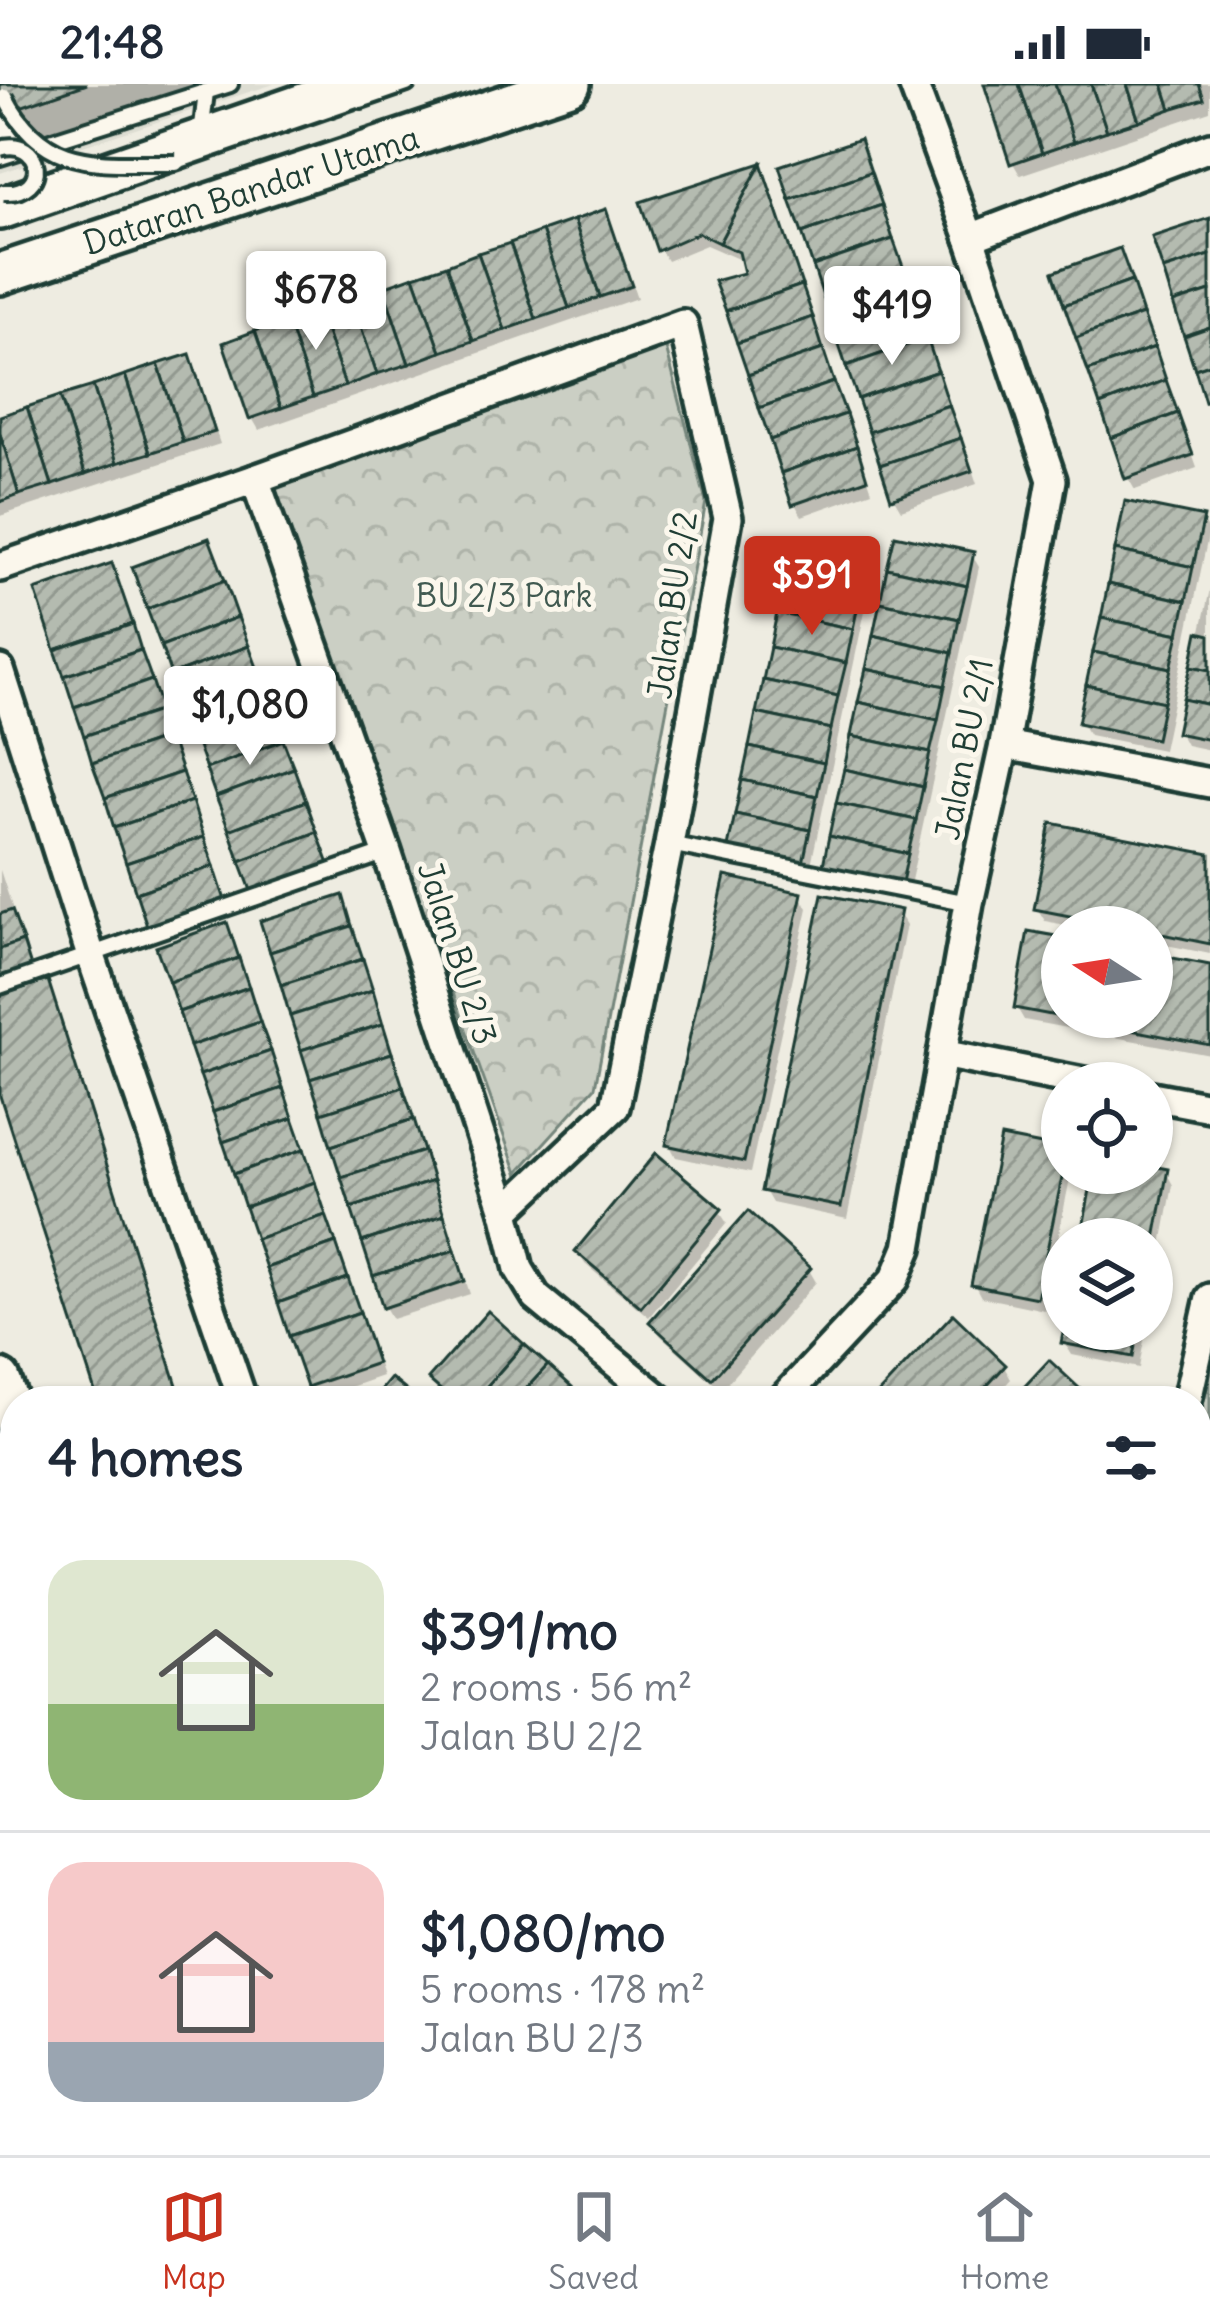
<!DOCTYPE html>
<meta charset="utf-8">
<style>
:root{--surface:#fff;--page:#f2f2f3;--text:#1f2937;--muted:#747a83;--line:#e0e1e3;--accent:#c8321e}
body{margin:0;font-family:Delius,sans-serif;background:var(--page);color:var(--text);height:100vh;display:flex;flex-direction:column;font-size:45px;white-space:nowrap}
*{box-sizing:border-box;margin:0}
p{font-size:39px;color:var(--muted)}
.icon{flex:none;width:66px;height:66px;fill:none;stroke:currentColor;stroke-width:2;stroke-linecap:round;stroke-linejoin:round}
.map{position:relative;flex:1;overflow:hidden}
.sheet{position:absolute;left:0px;top:1302px;width:1212px;height:771px;display:flex;flex-direction:column;background:var(--surface);border-radius:48px 48px 0 0;box-shadow:0 3px 9px #0004}
.sheet>*{flex:none}
.needle{width:78px;rotate:282deg}
.fabs{position:absolute;left:1041px;top:822px;display:grid;gap:24px}
.fabs a{display:grid;place-items:center;width:132px;height:132px;border-radius:50%;background:var(--surface);box-shadow:0 3px 9px #0004;font-size:60px}
.price{position:absolute;translate:-50% -102px;padding:0 27px;border-radius:12px;background:#fff;color:#222;font-size:39px;line-height:78px;filter:drop-shadow(0 3px 6px #0008)}
.price::after{content:'';position:absolute;left:50%;top:72px;width:36px;height:27px;margin-left:-18px;background:inherit;clip-path:polygon(0 0,100% 0,50% 100%)}
.price.selected{background:var(--accent);color:#fff}
ul{padding:0;list-style:none}
li{display:flex;align-items:center;gap:36px;height:300px;padding:0 48px}
li+li{border-top:3px solid var(--line)}
li span{display:grid;place-items:center;flex:none;width:336px;height:240px;border-radius:36px;color:#555}
li>.icon{margin-inline-start:auto}
span .icon{width:144px;height:144px;fill:#fffc;stroke-width:1}
li b{font-size:51px}
h2{display:flex;justify-content:space-between;align-items:center;height:144px;padding:0 48px;font-size:51px}
.status{display:flex;justify-content:space-between;align-items:center;height:84px;padding:0 60px;background:var(--surface);direction:ltr}
.status svg{height:33px;fill:currentColor}
.tab-bar{display:flex;justify-content:space-around;align-items:center;height:168px;border-top:3px solid var(--line);background:var(--surface);font-size:33px;color:var(--muted)}
.tab-bar a{display:grid;justify-items:center;gap:6px}
.tab-bar .selected{color:var(--accent)}
.map>svg:first-child{display:block}
.built{fill:#ddddd2}
.park{fill:url(#park-crowns);stroke:#75867c;stroke-width:3}
.shadow{fill:#0003}
.building{fill:url(#building-hatch);stroke:#1f3d34;stroke-width:3}
.lines{fill:none;stroke-linecap:round;stroke-linejoin:round}
.service-casing{stroke:#1f3d34;stroke-width:22}
.minor-casing{stroke:#1f3d34;stroke-width:36}
.secondary-casing{stroke:#1f3d34;stroke-width:48}
.service{stroke:#fbf7ec;stroke-width:14}
.minor{stroke:#fbf7ec;stroke-width:27}
.secondary{stroke:#fbf7ec;stroke-width:39}
.service-bridge-casing{stroke:#1f3d34;stroke-width:22;stroke-linecap:butt}
.service-bridge{stroke:#fbf7ec;stroke-width:14}
.labels{text-anchor:middle;stroke-width:10;stroke-linejoin:round;paint-order:stroke}
.street-label{font-size:33px;fill:#1f3d34;stroke:#fbf7ec}
.park-label{font-size:33px;fill:#415a51;stroke:#fbf7ec}
</style>
<div class="status"><b>21:48</b><svg viewBox="0 0 49 12"><path d="M0 12V9h3v3zM5 12V6h3v6zM10 12V3h3v9zM15 12V0h3v12zM26 1h20v11H26zM47 4h2v5h-2z"/></svg></div>
<div class="map">
<svg width="1210" height="2071" viewBox="0 0 1210 2071">
<defs>
<pattern id="park-crowns" width="20" height="18" patternUnits="userSpaceOnUse" patternTransform="scale(3)"><rect width="20" height="18" fill="#cbcfc4"/><path d="M2 6a3 3 0 1 1 6 0M12 15a3 3 0 1 1 6 0" fill="none" stroke="#aeb3a9"/></pattern>
<pattern id="building-hatch" width="6" height="6" patternUnits="userSpaceOnUse" patternTransform="scale(3)"><rect width="6" height="6" fill="#b4bbb0"/><path d="M-1 1l2-2M0 6l6-6M5 7l2-2" fill="none" stroke="#929990"/></pattern>
</defs>
<rect width="100%" height="100%" fill="#eeece1"/>
<filter id="ink" filterUnits="userSpaceOnUse"><feTurbulence type="fractalNoise" baseFrequency=".00833" numOctaves="2"/><feDisplacementMap in="SourceGraphic" scale="24" xChannelSelector="R" yChannelSelector="G"/><feConvolveMatrix kernelMatrix="1 2 1 2 8 2 1 2 1" color-interpolation-filters="sRGB"/></filter>
<g filter="url(#ink)">
<!-- built -->
<g class="built">
<polygon points="0,0 274,0 0,89"/>
<polygon points="15,1926 15,2058 497,2058 512,2071 0,2071 0,1942"/>
</g>
<!-- park -->
<g class="park">
<polygon points="665,260 706,418 595,1003 517,1089 272,400"/>
<polygon points="1210,1281 1210,2061 1185,2058 1197,2058 1197,1335"/>
</g>
<!-- shadow -->
<g class="shadow">
<polygon points="0,0 209,0 0,72"/>
<polygon points="987,0 1210,0 1210,27 1020,91 1013,79"/>
<polygon points="859,58 866,71 977,400 901,426 894,414"/>
<polygon points="759,83 767,95 872,407 802,432 795,420 745,178 706,161 667,177 660,165"/>
<polygon points="605,129 612,141 637,214 259,346 252,334"/>
<polygon points="1126,180 1197,384 1135,406 1128,394"/>
<polygon points="189,273 196,286 220,360 0,432 0,335"/>
<polygon points="1202,436 1209,448 1163,666 1089,651 1081,638"/>
<polygon points="972,471 979,483 907,815 832,798"/>
<polygon points="865,481 872,494 809,790 738,775 731,763"/>
<polygon points="111,483 118,495 230,829 157,854 150,841 39,507"/>
<polygon points="1210,505 1210,666 1186,661 1179,648"/>
<polygon points="1210,773 1210,870 1152,858 1152,843 1075,843 1045,837 1037,824"/>
<polygon points="0,786 38,902 46,899 53,912 183,1317 101,1317 0,1002"/>
<polygon points="800,812 808,824 750,1089 676,1073 669,1060"/>
<polygon points="341,814 348,827 470,1210 392,1235 385,1223"/>
<polygon points="899,829 906,841 847,1135 772,1119 765,1107"/>
<polygon points="226,842 233,854 382,1292 316,1315 309,1302"/>
<polygon points="1062,856 1062,933 1152,933 1152,873 1210,884 1210,971 1024,936 1017,924"/>
<polygon points="1152,1085 1166,1088 1173,1101 1152,1215 1152,1155 1084,1155 1096,1089 1152,1089"/>
<polygon points="1062,1089 1071,1089 1044,1226 981,1213 974,1200"/>
<polygon points="719,1127 727,1139 649,1233 585,1180 578,1168"/>
<polygon points="809,1186 816,1198 721,1306 660,1251 653,1239"/>
<polygon points="488,1231 584,1317 449,1317 439,1308 432,1296"/>
<polygon points="1067,1245 1146,1245 1139,1284 1072,1271 1064,1258"/>
<polygon points="1004,1283 1011,1295 991,1317 875,1317"/>
<polygon points="0,1646 15,1670 11,1683 15,1685 15,1850 7,1866 0,1861"/>
<polygon points="249,2058 437,2058 451,2071 263,2071"/>
</g>
<!-- building -->
<g class="building">
<polygon points="0,0 87,0 0,30"/>
<polygon points="984,0 1019,0 1042,69 1010,80"/>
<polygon points="1019,0 1055,0 1074,58 1042,69"/>
<polygon points="1055,0 1091,0 1107,47 1074,58"/>
<polygon points="1091,0 1127,0 1139,37 1107,47"/>
<polygon points="1127,0 1163,0 1171,25 1139,37"/>
<polygon points="1163,0 1199,0 1204,15 1171,25"/>
<polygon points="860,55 871,88 790,116 779,82"/>
<polygon points="761,79 802,201 726,227 714,197 744,189 739,168 719,159"/>
<polygon points="761,79 719,159 698,149 657,167 640,118"/>
<polygon points="871,88 882,121 802,149 790,116"/>
<polygon points="882,121 893,155 813,182 802,149"/>
<polygon points="606,125 632,202 600,213 574,136"/>
<polygon points="1210,134 1210,171 1163,186 1152,153"/>
<polygon points="574,136 600,213 569,224 542,147"/>
<polygon points="542,147 569,224 536,235 510,159"/>
<polygon points="893,155 905,188 824,215 813,182"/>
<polygon points="510,159 536,235 505,246 478,169"/>
<polygon points="1120,164 1132,197 1064,221 1053,188"/>
<polygon points="478,169 505,246 473,257 447,181"/>
<polygon points="1210,171 1210,207 1173,219 1163,186"/>
<polygon points="447,181 473,257 441,268 414,192"/>
<polygon points="905,188 916,221 835,249 824,215"/>
<polygon points="414,192 441,268 409,280 383,203"/>
<polygon points="1132,197 1143,230 1076,254 1064,221"/>
<polygon points="802,201 813,233 737,259 726,227"/>
<polygon points="383,203 409,280 377,290 351,214"/>
<polygon points="1210,207 1210,243 1184,252 1173,219"/>
<polygon points="351,214 377,290 345,302 319,225"/>
<polygon points="916,221 927,254 846,282 835,249"/>
<polygon points="319,225 345,302 313,313 287,236"/>
<polygon points="1143,230 1155,263 1088,287 1076,254"/>
<polygon points="813,233 823,265 748,291 737,259"/>
<polygon points="287,236 313,313 281,324 255,247"/>
<polygon points="1210,243 1210,280 1195,285 1184,252"/>
<polygon points="255,247 281,324 249,335 223,259"/>
<polygon points="927,254 938,287 858,315 846,282"/>
<polygon points="1155,263 1166,296 1100,321 1088,287"/>
<polygon points="823,265 834,298 759,324 748,291"/>
<polygon points="190,270 215,348 183,358 158,280"/>
<polygon points="158,280 183,358 150,369 125,291"/>
<polygon points="1210,280 1210,316 1205,318 1195,285"/>
<polygon points="938,287 949,321 869,348 858,315"/>
<polygon points="125,291 150,369 117,379 93,302"/>
<polygon points="1166,296 1178,329 1111,354 1100,321"/>
<polygon points="834,298 846,330 770,356 759,324"/>
<polygon points="93,302 117,379 85,390 60,312"/>
<polygon points="60,312 85,390 52,401 27,323"/>
<polygon points="949,321 961,354 880,381 869,348"/>
<polygon points="27,323 52,401 19,411 0,350 0,332"/>
<polygon points="1178,329 1193,371 1125,395 1111,354"/>
<polygon points="846,330 857,362 781,389 770,356"/>
<polygon points="0,350 19,411 0,418"/>
<polygon points="961,354 972,387 891,415 880,381"/>
<polygon points="857,362 867,395 792,421 781,389"/>
<polygon points="1125,417 1204,433 1193,483 1115,466"/>
<polygon points="895,451 974,468 967,502 887,484"/>
<polygon points="209,454 225,496 147,525 132,483"/>
<polygon points="792,462 867,478 860,512 784,496"/>
<polygon points="1115,466 1193,483 1186,517 1108,500"/>
<polygon points="112,479 133,540 55,566 35,506"/>
<polygon points="887,484 967,502 959,535 880,518"/>
<polygon points="225,496 238,533 161,562 147,525"/>
<polygon points="784,496 860,512 853,545 777,529"/>
<polygon points="1108,500 1186,517 1179,550 1101,534"/>
<polygon points="880,518 959,535 952,569 873,551"/>
<polygon points="777,529 853,545 846,579 770,563"/>
<polygon points="238,533 249,562 171,591 161,562"/>
<polygon points="1101,534 1179,550 1171,584 1093,568"/>
<polygon points="133,540 141,566 64,592 55,566"/>
<polygon points="1198,548 1210,551 1210,586 1191,582"/>
<polygon points="873,551 952,569 945,602 866,585"/>
<polygon points="249,562 261,594 184,623 171,591"/>
<polygon points="770,563 846,579 838,612 763,596"/>
<polygon points="141,566 152,596 74,623 64,592"/>
<polygon points="1093,568 1171,584 1164,618 1086,601"/>
<polygon points="1191,582 1210,586 1210,621 1183,615"/>
<polygon points="866,585 945,602 938,636 858,618"/>
<polygon points="261,594 272,623 194,652 184,623"/>
<polygon points="152,596 162,626 84,652 74,623"/>
<polygon points="763,596 838,612 831,645 756,629"/>
<polygon points="1086,601 1164,618 1156,655 1078,639"/>
<polygon points="1183,615 1210,621 1210,656 1176,649"/>
<polygon points="858,618 938,636 930,669 851,652"/>
<polygon points="272,623 283,656 206,685 194,652"/>
<polygon points="162,626 170,653 92,679 84,652"/>
<polygon points="756,629 831,645 824,679 749,663"/>
<polygon points="851,652 930,669 923,703 844,685"/>
<polygon points="170,653 182,688 105,714 92,679"/>
<polygon points="283,656 294,684 216,713 206,685"/>
<polygon points="749,663 824,679 817,712 742,696"/>
<polygon points="294,684 306,717 229,746 216,713"/>
<polygon points="844,685 923,703 916,736 836,719"/>
<polygon points="182,688 192,717 114,744 105,714"/>
<polygon points="742,696 817,712 810,746 735,730"/>
<polygon points="192,717 204,753 126,779 114,744"/>
<polygon points="306,717 317,748 240,777 229,746"/>
<polygon points="836,719 916,736 908,770 829,752"/>
<polygon points="735,730 810,746 803,779 728,763"/>
<polygon points="1051,739 1210,770 1210,860 1152,848 1152,843 1126,843 1034,825"/>
<polygon points="317,748 329,780 252,809 240,777"/>
<polygon points="829,752 908,770 901,803 822,786"/>
<polygon points="204,753 214,782 136,809 126,779"/>
<polygon points="214,782 225,816 147,842 136,809"/>
<polygon points="725,792 802,809 744,1078 666,1061"/>
<polygon points="822,810 901,826 841,1123 761,1107"/>
<polygon points="343,811 352,842 270,868 260,837"/>
<polygon points="12,826 23,857 0,865 0,830"/>
<polygon points="227,838 239,874 169,898 156,863"/>
<polygon points="352,842 363,875 281,901 270,868"/>
<polygon points="1028,847 1062,853 1062,933 1152,933 1152,870 1210,881 1210,961 1014,924"/>
<polygon points="23,857 33,889 0,900 0,865"/>
<polygon points="239,874 249,903 179,928 169,898"/>
<polygon points="363,875 373,906 290,932 281,901"/>
<polygon points="48,896 182,1317 98,1317 0,1012 0,911"/>
<polygon points="249,903 260,938 190,962 179,928"/>
<polygon points="373,906 383,940 301,966 290,932"/>
<polygon points="260,938 271,967 200,991 190,962"/>
<polygon points="383,940 392,969 310,995 301,966"/>
<polygon points="271,967 283,1004 213,1028 200,991"/>
<polygon points="392,969 403,1003 321,1029 310,995"/>
<polygon points="403,1003 414,1035 331,1062 321,1029"/>
<polygon points="283,1004 293,1034 223,1058 213,1028"/>
<polygon points="293,1034 304,1065 234,1090 223,1058"/>
<polygon points="414,1035 424,1067 341,1093 331,1062"/>
<polygon points="1001,1053 1062,1065 1063,1089 1037,1214 971,1201"/>
<polygon points="304,1065 315,1098 245,1123 234,1090"/>
<polygon points="424,1067 433,1097 351,1124 341,1093"/>
<polygon points="656,1069 722,1125 641,1223 575,1167"/>
<polygon points="1152,1082 1168,1085 1152,1171 1152,1155 1081,1155 1093,1089 1152,1089"/>
<polygon points="433,1097 444,1131 362,1158 351,1124"/>
<polygon points="315,1098 326,1131 256,1155 245,1123"/>
<polygon points="748,1127 811,1184 712,1295 649,1238"/>
<polygon points="326,1131 336,1159 266,1184 256,1155"/>
<polygon points="444,1131 455,1166 373,1192 362,1158"/>
<polygon points="336,1159 348,1194 278,1219 266,1184"/>
<polygon points="455,1166 465,1197 383,1224 373,1192"/>
<polygon points="348,1194 360,1228 289,1252 278,1219"/>
<polygon points="488,1227 524,1260 474,1317 453,1317 428,1295"/>
<polygon points="360,1228 377,1279 307,1303 289,1252"/>
<polygon points="953,1230 1006,1281 973,1317 871,1317"/>
<polygon points="1064,1245 1138,1245 1133,1273 1061,1259"/>
<polygon points="524,1260 548,1281 515,1317 474,1317"/>
<polygon points="1049,1276 1093,1317 1011,1317"/>
<polygon points="548,1281 572,1303 560,1317 515,1317"/>
<polygon points="391,1294 419,1317 372,1317"/>
<polygon points="0,1673 15,1682 15,1796 0,1827"/>
<polygon points="259,2058 441,2058 456,2071 274,2071"/>
<polygon points="839,2058 958,2058 973,2071 853,2071"/>
</g>
<g class="lines">
<!-- service casing -->
<g class="service-casing">
<g id="service">
<polyline points="361,16 407,0"/>
<polyline points="0,39 16,61"/>
<polyline points="201,51 206,8"/>
<polyline points="0,73 230,0"/>
<polyline points="669,760 969,819"/>
<polyline points="0,902 387,768"/>
<polyline points="0,1971 15,1989"/>
<polyline points="70,2058 82,2071"/>
<polyline points="464,2058 477,2071"/>
<polyline points="25,2071 42,2058"/>
<polyline points="174,2071 175,2058"/>
<polyline points="526,2071 539,2058"/>
</g>
</g>
<!-- minor casing -->
<g class="minor-casing">
<g id="minor">
<polyline points="970,154 1210,63"/>
<polyline points="255,395 387,768 505,1127 519,1185 536,1213 662,1317"/>
<polyline points="0,483 255,395 683,240 728,434 669,760 615,1023 505,1127"/>
<polyline points="0,586 91,872 243,1317"/>
<polyline points="1004,661 1210,699"/>
<polyline points="942,970 1088,999"/>
<polyline points="1152,1012 1210,1023"/>
<polyline points="781,1317 895,1195 908,1164 969,819 1004,661 1052,396 970,154 913,0"/>
<polyline points="1187,1317 1210,1214"/>
<polyline points="0,1894 15,1874"/>
<polyline points="0,1930 15,1917"/>
<polyline points="1041,2058 1065,2071"/>
</g>
</g>
<!-- secondary casing -->
<g class="secondary-casing">
<g id="secondary">
<polyline points="0,125 361,0"/>
<polyline points="0,190 570,0"/>
<polyline points="0,1296 15,1336"/>
<polyline points="0,1472 15,1502"/>
<polyline points="601,2058 616,2071"/>
<polyline points="684,2058 700,2071"/>
</g>
</g>
<!-- service -->
<use href="#service" class="service"/>
<!-- minor -->
<use href="#minor" class="minor"/>
<!-- secondary -->
<use href="#secondary" class="secondary"/>
<!-- service-bridge casing -->
<g class="service-bridge-casing">
<g id="service-bridge">
<path d="M5,13C45,90 101,78 176,79"/>
<path d="M0,64C43,52 51,111 4,108"/>
</g>
</g>
<!-- service-bridge -->
<use href="#service-bridge" class="service-bridge"/>
</g>
</g>
<g class="labels">
<!-- street labels -->
<g class="street-label">
<text transform="translate(251 106) rotate(-18)" y="12">Dataran Bandar Utama</text>
<text transform="translate(672 521) rotate(-82)" y="12">Jalan BU 2/2</text>
<text transform="translate(964 665) rotate(-79)" y="12">Jalan BU 2/1</text>
<text transform="translate(458 869) rotate(72)" y="12">Jalan BU 2/3</text>
</g>
<!-- park labels -->
<g class="park-label">
<text x="504" y="523">BU 2/3 Park</text>
</g>
</g>
</svg>
<div class="fabs">
<a><svg class="needle" viewBox="-14 -14 28 28"><path d="M0-13l5 13h-10z" fill="#e53935"/><path d="M0 13l5-13h-10z" fill="#747a83"/></svg></a>
<a><svg class="icon" aria-label="locate" viewBox="0 0 24 24"><circle cx="12" cy="12" r="6"/><path d="M12 2v4M12 18v4M2 12h4M18 12h4"/></svg></a>
<a><svg class="icon" aria-label="layers" viewBox="0 0 24 24"><path d="M12 4l9 5-9 5-9-5zM3 14l9 5 9-5"/></svg></a>
</div>
<b class="price" style="left:316px;top:269px">$678</b>
<b class="price" style="left:892px;top:284px">$419</b>
<b class="price selected" style="left:812px;top:554px">$391</b>
<b class="price" style="left:250px;top:684px">$1,080</b>
<section class="sheet">
<h2>4 homes<svg class="icon" aria-label="filters" viewBox="0 0 24 24"><path d="M4 7h16M4 17h16"/><circle cx="9" cy="7" r="2"/><circle cx="15" cy="17" r="2"/></svg></h2>
<ul>
<li><span style="background:linear-gradient(#dfe7d0 60%,#8fb573 0)"><svg class="icon" aria-label="home" viewBox="0 0 24 24"><path d="M3 11l9-7 9 7M6 9v11h12V9"/></svg></span><div><b>$391/mo</b><p>2 rooms · 56 m²</p><p>Jalan BU 2/2</p></div></li>
<li><span style="background:linear-gradient(#f6c9c9 75%,#9aa5b1 0)"><svg class="icon" aria-label="home" viewBox="0 0 24 24"><path d="M3 11l9-7 9 7M6 9v11h12V9"/></svg></span><div><b>$1,080/mo</b><p>5 rooms · 178 m²</p><p>Jalan BU 2/3</p></div></li>
</ul>
</section>
</div>
<nav class="tab-bar">
<a class="selected"><svg class="icon" aria-label="map" viewBox="0 0 24 24"><path d="M3 6l6-2 6 2 6-2v14l-6 2-6-2-6 2zM9 4v14M15 6v14"/></svg>Map</a>
<a><svg class="icon" aria-label="saved" viewBox="0 0 24 24"><path d="M7 4h10v16l-5-4-5 4z"/></svg>Saved</a>
<a><svg class="icon" aria-label="home" viewBox="0 0 24 24"><path d="M3 11l9-7 9 7M6 9v11h12V9"/></svg>Home</a>
</nav>
